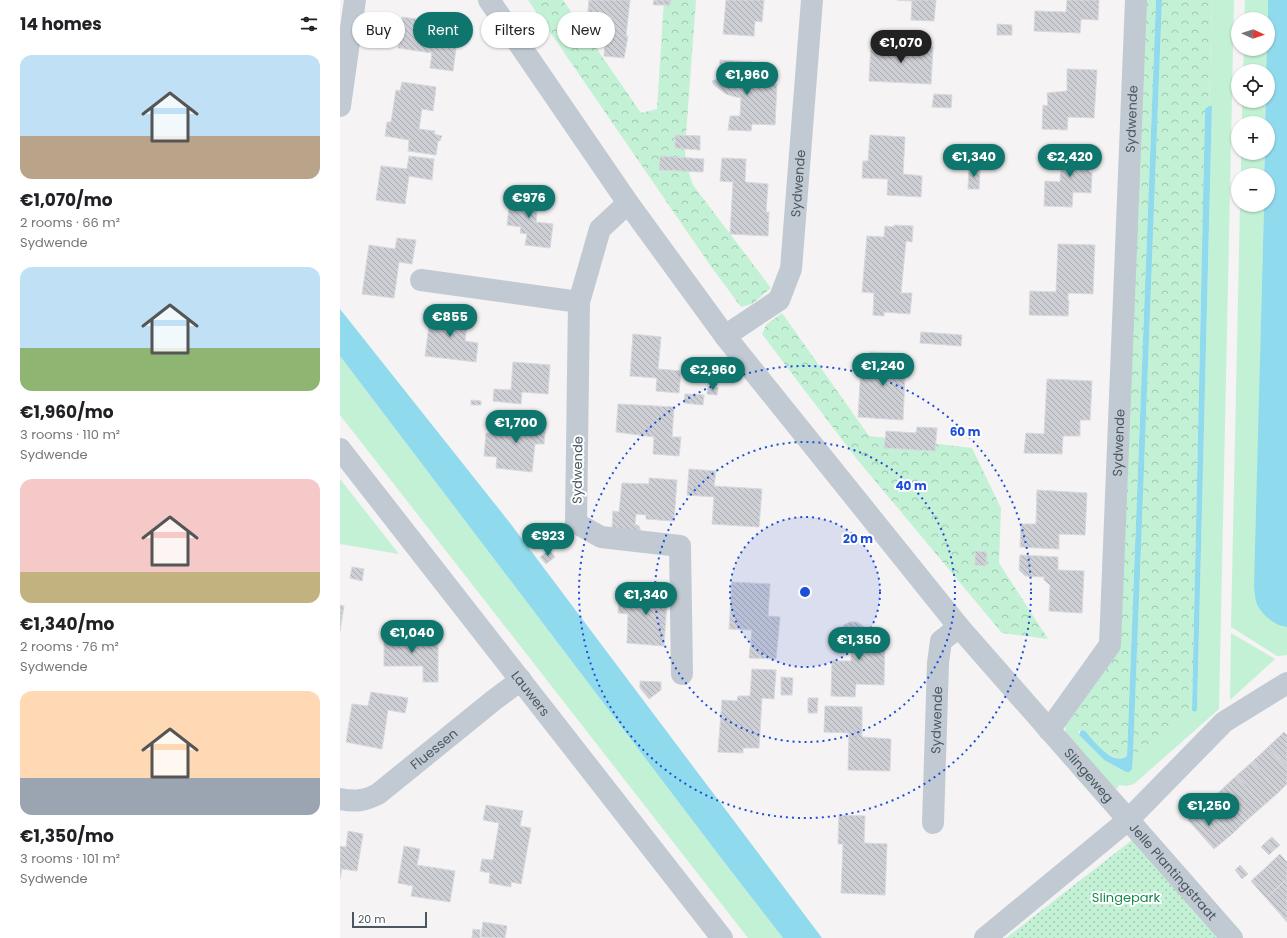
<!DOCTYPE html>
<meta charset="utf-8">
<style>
:root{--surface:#fff;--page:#f6f6f6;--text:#202124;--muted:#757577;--accent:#0f766e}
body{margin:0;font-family:Poppins,sans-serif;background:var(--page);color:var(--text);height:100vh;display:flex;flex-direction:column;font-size:15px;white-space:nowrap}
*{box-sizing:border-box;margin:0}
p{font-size:13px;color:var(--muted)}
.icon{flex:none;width:22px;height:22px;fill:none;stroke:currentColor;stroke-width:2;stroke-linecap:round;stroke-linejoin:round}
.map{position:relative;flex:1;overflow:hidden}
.sheet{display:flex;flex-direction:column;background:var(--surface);width:340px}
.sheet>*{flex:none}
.top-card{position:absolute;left:12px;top:12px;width:380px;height:36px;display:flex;gap:8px}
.needle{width:26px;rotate:93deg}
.buttons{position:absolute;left:891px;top:12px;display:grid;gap:8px}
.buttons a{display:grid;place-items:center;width:44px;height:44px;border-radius:50%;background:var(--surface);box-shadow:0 1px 3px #0004;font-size:20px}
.scale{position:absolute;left:12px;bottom:10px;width:75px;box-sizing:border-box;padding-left:4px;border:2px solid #4a5661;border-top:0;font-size:11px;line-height:14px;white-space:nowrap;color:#4a5661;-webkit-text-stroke:3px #fff;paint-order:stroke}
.price{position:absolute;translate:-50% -34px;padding:0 9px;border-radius:14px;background:var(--accent);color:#fff;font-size:13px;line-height:26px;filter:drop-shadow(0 1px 2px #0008)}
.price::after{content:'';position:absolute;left:50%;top:24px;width:12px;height:9px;margin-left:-6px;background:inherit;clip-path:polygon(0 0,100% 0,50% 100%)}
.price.selected{background:#222;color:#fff}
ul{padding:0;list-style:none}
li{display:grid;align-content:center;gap:8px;height:212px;padding:0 20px}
li span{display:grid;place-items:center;height:124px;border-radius:12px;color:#555}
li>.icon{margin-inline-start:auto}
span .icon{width:72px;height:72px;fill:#fffc;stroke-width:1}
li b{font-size:17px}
h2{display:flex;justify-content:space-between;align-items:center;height:48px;padding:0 20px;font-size:17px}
.pill{padding:0 14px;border-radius:18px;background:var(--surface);box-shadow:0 1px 3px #0004;font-size:14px;line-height:36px}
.pill.selected{background:var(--accent);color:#fff}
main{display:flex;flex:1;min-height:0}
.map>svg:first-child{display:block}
.grass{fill:#c3f1d5}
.forest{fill:url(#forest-crowns)}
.park{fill:url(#park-dots)}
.water{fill:#90daee}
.building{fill:url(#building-back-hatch);stroke:#d7d9de}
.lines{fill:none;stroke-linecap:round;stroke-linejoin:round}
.minor{stroke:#c1cad2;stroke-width:22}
.tertiary{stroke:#c1cad2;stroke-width:22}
.ring{fill:none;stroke:#1d4ed8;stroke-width:2;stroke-dasharray:2 4}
.labels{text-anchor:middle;stroke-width:4;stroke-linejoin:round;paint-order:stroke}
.street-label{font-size:13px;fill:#4a5661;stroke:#fff}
.park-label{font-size:13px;fill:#17864f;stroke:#fff}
.centre{fill:#1d4ed8;stroke:#fff;stroke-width:2}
.ring-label{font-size:12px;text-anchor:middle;font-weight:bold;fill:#1d4ed8;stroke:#fff;stroke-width:4;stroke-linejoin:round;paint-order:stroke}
</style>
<main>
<section class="sheet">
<h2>14 homes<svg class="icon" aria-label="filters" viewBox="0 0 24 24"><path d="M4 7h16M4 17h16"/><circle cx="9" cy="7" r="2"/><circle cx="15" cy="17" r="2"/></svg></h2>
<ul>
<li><span style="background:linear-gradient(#bfe0f5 65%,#b9a48a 0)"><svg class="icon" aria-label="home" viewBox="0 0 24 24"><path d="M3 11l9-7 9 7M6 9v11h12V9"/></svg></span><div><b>€1,070/mo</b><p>2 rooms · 66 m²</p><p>Sydwende</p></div></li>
<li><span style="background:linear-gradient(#bfe0f5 65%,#8fb573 0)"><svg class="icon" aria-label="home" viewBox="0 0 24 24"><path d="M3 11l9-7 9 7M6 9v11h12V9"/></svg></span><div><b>€1,960/mo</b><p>3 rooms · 110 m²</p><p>Sydwende</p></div></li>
<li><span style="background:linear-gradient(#f6c9c9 75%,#c2b280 0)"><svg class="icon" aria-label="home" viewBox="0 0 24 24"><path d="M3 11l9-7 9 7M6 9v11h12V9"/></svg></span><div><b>€1,340/mo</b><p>2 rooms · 76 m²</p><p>Sydwende</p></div></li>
<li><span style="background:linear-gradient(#ffd9b3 70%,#9aa5b1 0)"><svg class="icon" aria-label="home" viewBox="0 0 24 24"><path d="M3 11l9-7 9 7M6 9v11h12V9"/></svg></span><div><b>€1,350/mo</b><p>3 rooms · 101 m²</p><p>Sydwende</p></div></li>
</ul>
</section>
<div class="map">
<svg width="947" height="938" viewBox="0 0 947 938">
<defs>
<pattern id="forest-crowns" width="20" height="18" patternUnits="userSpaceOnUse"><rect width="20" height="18" fill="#c3f1d5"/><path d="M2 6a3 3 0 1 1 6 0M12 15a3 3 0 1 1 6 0" fill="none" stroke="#a0c6b0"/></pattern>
<pattern id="park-dots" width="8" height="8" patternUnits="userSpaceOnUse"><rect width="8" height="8" fill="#c3f1d5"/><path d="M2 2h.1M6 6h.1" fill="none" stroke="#a0c6b0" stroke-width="1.8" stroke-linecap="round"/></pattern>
<pattern id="building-back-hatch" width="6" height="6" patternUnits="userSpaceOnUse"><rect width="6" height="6" fill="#cdcfd5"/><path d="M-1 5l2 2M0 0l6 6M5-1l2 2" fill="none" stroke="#a8abb0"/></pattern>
</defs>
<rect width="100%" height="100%" fill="#f5f3f3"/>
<!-- grass -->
<g class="grass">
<polygon points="872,0 894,0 879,709 794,784 786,786 779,785 777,789 768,783 726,733 725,725 729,721 739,731 739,735 764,760 786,772 792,769 793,756 853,712 855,712 857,710 872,107 869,106"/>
<polygon points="905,0 928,0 928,19 904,19"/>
<polygon points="904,49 927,49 926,71 903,71"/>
<polygon points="902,101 926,101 925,123 902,123"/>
<polygon points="901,153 925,153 924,175 901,175"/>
<polygon points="900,205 924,205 920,362 942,627 947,627 947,655 937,656 891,627"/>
<polygon points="0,356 381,858 443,938 408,938 0,415"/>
<polygon points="0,479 59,554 0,544"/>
<polygon points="891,633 935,659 890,700"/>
</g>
<!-- forest -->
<g class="forest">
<polygon points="188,0 223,0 301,113 317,109 324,0 356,0 345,148 346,164 353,185 431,288 412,304 401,307 370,265"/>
<path d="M805,0H816L787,756C774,766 750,739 741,730L739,731L729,721L779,651Z"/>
<polygon points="822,0 872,0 869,106 865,109 852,711 853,712 793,756"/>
<polygon points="442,313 529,436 632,448 661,508 659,563 708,639 662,633 516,458 422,334 426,325"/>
</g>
<!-- park -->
<polygon class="park" points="792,840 878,938 666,938"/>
<!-- water -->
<g class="water">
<path d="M816,0H822L793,756L792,769L789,772H786L764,760L739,735L741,730L745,731C753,740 773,767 787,756Z"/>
<path d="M928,0H947V627C936,626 925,617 919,608C915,602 915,594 914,587L924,205H928V175H924L925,153H928V123H925L926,101H928V71H926L927,49H928Z"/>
<polygon points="869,106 872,106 857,710 855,712 852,711 865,109"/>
<polygon points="0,309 170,523 482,938 443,938 381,858 0,356"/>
</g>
<!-- building -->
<g class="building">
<polygon points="249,0 290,0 286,36 288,36 284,58 264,56 266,35 246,33"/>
<polygon points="314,0 331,0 330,5 313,5"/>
<polygon points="386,0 424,0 422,22 415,21 414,36 383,34"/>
<polygon points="557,0 596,0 594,21 571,20 572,1"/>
<polygon points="727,0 759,0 758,20 741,19 740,33 694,31 695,11 726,12"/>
<polygon points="62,17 99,22 96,45 116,48 113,71 90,68 92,53 58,48"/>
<polygon points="657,24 672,25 672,35 657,35"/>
<polygon points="531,43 593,47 591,84 529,81"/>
<polygon points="380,60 412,62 411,83 437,84 435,125 412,124 411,131 388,130 390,116 400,116 401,98 392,96 386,94 374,85 372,81 379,78"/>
<polygon points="727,69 757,70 754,118 728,117 727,130 702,129 703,105 708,106 707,93 727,91"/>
<polygon points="62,82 96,87 93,111 82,109 79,129 95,131 94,134 102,136 100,141 98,141 96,155 68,151 69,140 45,136 47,122 51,122 56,90 60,91"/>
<polygon points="594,94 612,95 611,108 592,107"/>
<polygon points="335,135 360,136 360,150 335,148"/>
<polygon points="530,135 565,137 563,174 582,176 581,197 547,195 548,179 522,178 523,161 528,161"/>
<polygon points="722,147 750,148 749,172 752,173 751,193 733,192 732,207 704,206 705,181 720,182"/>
<polygon points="69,156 94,159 92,180 69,176 65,204 36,200 41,166 67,169"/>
<polygon points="320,156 364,159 363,172 319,170"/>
<polygon points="382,158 406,159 405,182 428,184 426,212 429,212 428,236 390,234 393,182 380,181"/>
<polygon points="629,167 640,168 639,189 628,189"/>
<polygon points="171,191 199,194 196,222 213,224 210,248 185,245 187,234 180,233 181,227 167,225"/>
<polygon points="554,225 573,226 572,242 566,241 561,293 572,293 570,314 544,312 544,316 533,315 534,293 522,292 527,236 544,237 545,226 554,227"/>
<polygon points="57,238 76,240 72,264 59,262 54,298 22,294 29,245 55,249"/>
<polygon points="718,244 755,245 753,294 728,293 728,301 729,301 728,316 689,315 690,291 716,292"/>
<polygon points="91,311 128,316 125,341 138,343 136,362 85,356"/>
<polygon points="581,332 622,335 621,346 580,343"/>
<polygon points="293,334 321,337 318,369 341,371 339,393 316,391 317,378 290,376"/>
<polygon points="530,352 566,354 563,420 518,417 521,367 529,367"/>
<polygon points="173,362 210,365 208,394 182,392 181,404 153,401 154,389 171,390"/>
<polygon points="707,379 752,381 750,420 740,420 740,436 723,436 722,454 684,453 686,433 704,434"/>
<polygon points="368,387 378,387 377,395 367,394"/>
<polygon points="345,394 364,395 363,405 344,403"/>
<polygon points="131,400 141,401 141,405 131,405"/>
<polygon points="278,404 334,407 332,437 341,437 339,456 313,454 314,437 276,432"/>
<polygon points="161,418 206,421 204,444 195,444 192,472 156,468 157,457 144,456 146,433 160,435"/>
<polygon points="577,427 597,428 595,451 544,448 546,431 576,433"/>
<polygon points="349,469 376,471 374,486 422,489 419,527 372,524 374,497 347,495"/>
<polygon points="309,478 337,480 334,521 306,519 306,515 296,514 295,524 299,526 301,532 272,528 273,511 279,512 282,483 309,484"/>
<polygon points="697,490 747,493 745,535 719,534 719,549 680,547 681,524 696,524"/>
<polygon points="209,550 215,557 206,564 200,557"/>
<polygon points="635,551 647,552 646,566 635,565"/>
<polygon points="680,555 718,557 718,570 744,571 742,613 709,611 710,585 704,580 704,577 685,576 679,570"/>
<polygon points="12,567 24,569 22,581 10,578"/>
<polygon points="392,582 430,584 428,616 440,617 436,659 409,658 412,630 389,629"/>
<polygon points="303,584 328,586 324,646 287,643 288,614 278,613 279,597 302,599"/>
<polygon points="0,605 4,606 0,631"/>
<polygon points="510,622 517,622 523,626 527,632 545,633 544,685 516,684 515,697 491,696 492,661 511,661 511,648 504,645 500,639 500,632 504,625"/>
<polygon points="44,634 84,634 84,644 98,645 98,682 83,682 83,666 44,666"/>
<polygon points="412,669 436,670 434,699 422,698 419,748 403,748 403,753 378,752 382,700 397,701 398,696 410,696"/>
<polygon points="441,677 453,678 452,695 441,695"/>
<polygon points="300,681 321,682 321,690 309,699 300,688"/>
<polygon points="31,692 68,698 65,713 48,710 42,749 6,742 12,704 28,706"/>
<polygon points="468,698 478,698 477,713 468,713"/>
<polygon points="485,706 522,707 522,737 551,739 550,771 508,770 509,733 484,732"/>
<polygon points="944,732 947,735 947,768 928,747"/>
<polygon points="928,747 947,768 947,784 939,792 912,762"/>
<polygon points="912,762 939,792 923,806 896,776"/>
<polygon points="896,776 923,806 907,820 880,791"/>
<polygon points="880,791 907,820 891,835 864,805"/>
<polygon points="146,805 183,811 180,826 191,828 181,884 171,882 171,887 149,883 150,873 140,871 142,859 153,860 159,823 143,820"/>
<polygon points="864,805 891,835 874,849 848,820"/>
<polygon points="499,815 525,816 524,843 547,844 545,895 501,893 503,844 498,844"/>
<polygon points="8,831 23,834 17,871 2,869 0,879 0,846 6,847"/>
<polygon points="932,837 940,845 934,850 926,842"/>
<polygon points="926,842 934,850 929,855 921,847"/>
<polygon points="64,846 80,849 77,865 115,871 110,902 71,896 73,886 58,883"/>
<polygon points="940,854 947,862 947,879 926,898 911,881"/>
<polygon points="900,865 908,874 902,879 895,870"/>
<polygon points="947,879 947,907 940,914 926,898"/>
<polygon points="947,907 947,922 940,914"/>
<polygon points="143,922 167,926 165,938 141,937"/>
<polygon points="133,929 140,930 140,938 132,938"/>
</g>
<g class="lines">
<!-- minor -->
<g class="minor">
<path id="s1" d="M149,0L288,203L385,336L619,627L892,938"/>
<polyline points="0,106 15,0"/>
<polyline points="288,203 260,229 239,302 236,523 261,537 340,546 342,674"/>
<polyline points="81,280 239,302"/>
<path id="s2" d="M385,336L439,300L451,269L472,0"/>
<path id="s3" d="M709,730L770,645L796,0"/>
<path id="s4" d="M0,799C15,802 24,801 38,794L154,700L181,680"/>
<path id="s5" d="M593,823L598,663L601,641L619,627"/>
<polyline points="645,938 788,820 884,722 947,683"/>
</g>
<!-- tertiary -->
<path class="tertiary" id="s6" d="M0,449L382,938"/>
</g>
<!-- distance rings -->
<circle cx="465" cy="592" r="75" fill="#1d4ed8" fill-opacity=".12"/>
<g class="ring">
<circle cx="465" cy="592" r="75"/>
<circle cx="465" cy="592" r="150"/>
<circle cx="465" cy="592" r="226"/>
</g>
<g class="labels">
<!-- street labels -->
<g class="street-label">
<text dy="5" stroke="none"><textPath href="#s3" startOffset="631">Sydwende</textPath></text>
<text dy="5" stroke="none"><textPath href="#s2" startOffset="184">Sydwende</textPath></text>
<text dy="5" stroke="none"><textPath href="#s3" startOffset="307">Sydwende</textPath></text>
<text transform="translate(237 470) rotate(-89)" y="5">Sydwende</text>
<text dy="5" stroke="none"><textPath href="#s6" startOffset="310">Lauwers</textPath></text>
<text dy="5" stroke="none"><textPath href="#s5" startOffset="103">Sydwende</textPath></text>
<text dy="5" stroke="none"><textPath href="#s4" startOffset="111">Fluessen</textPath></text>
<text dy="5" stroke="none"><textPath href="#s1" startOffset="981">Slingeweg</textPath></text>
<text dy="5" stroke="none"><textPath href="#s1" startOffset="1109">Jelle Plantingstraat</textPath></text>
</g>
<!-- park labels -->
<g class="park-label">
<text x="786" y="902">Slingepark</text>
</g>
</g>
<circle cx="465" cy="592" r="6" class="centre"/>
<g class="ring-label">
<text x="625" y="436">60 m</text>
<text x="571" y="490">40 m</text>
<text x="518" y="543">20 m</text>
</g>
</svg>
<div class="buttons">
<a><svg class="needle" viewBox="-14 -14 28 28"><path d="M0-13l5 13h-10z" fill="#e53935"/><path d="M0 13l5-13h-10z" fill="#757577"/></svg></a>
<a><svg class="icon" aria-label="locate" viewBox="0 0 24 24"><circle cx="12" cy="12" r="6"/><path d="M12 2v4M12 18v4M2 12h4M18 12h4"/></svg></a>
<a>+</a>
<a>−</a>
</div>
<div class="scale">20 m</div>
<b class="price selected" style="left:561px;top:64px">€1,070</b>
<b class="price" style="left:407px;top:96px">€1,960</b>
<b class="price" style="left:634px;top:178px">€1,340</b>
<b class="price" style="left:730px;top:178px">€2,420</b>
<b class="price" style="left:189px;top:219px">€976</b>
<b class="price" style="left:110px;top:338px">€855</b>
<b class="price" style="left:543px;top:387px">€1,240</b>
<b class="price" style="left:373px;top:391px">€2,960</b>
<b class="price" style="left:176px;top:444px">€1,700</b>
<b class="price" style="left:208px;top:557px">€923</b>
<b class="price" style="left:306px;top:616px">€1,340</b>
<b class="price" style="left:72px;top:654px">€1,040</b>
<b class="price" style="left:519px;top:661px">€1,350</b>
<b class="price" style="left:869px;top:827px">€1,250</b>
<div class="top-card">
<a class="pill">Buy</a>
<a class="pill selected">Rent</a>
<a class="pill">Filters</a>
<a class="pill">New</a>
</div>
</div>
</main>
